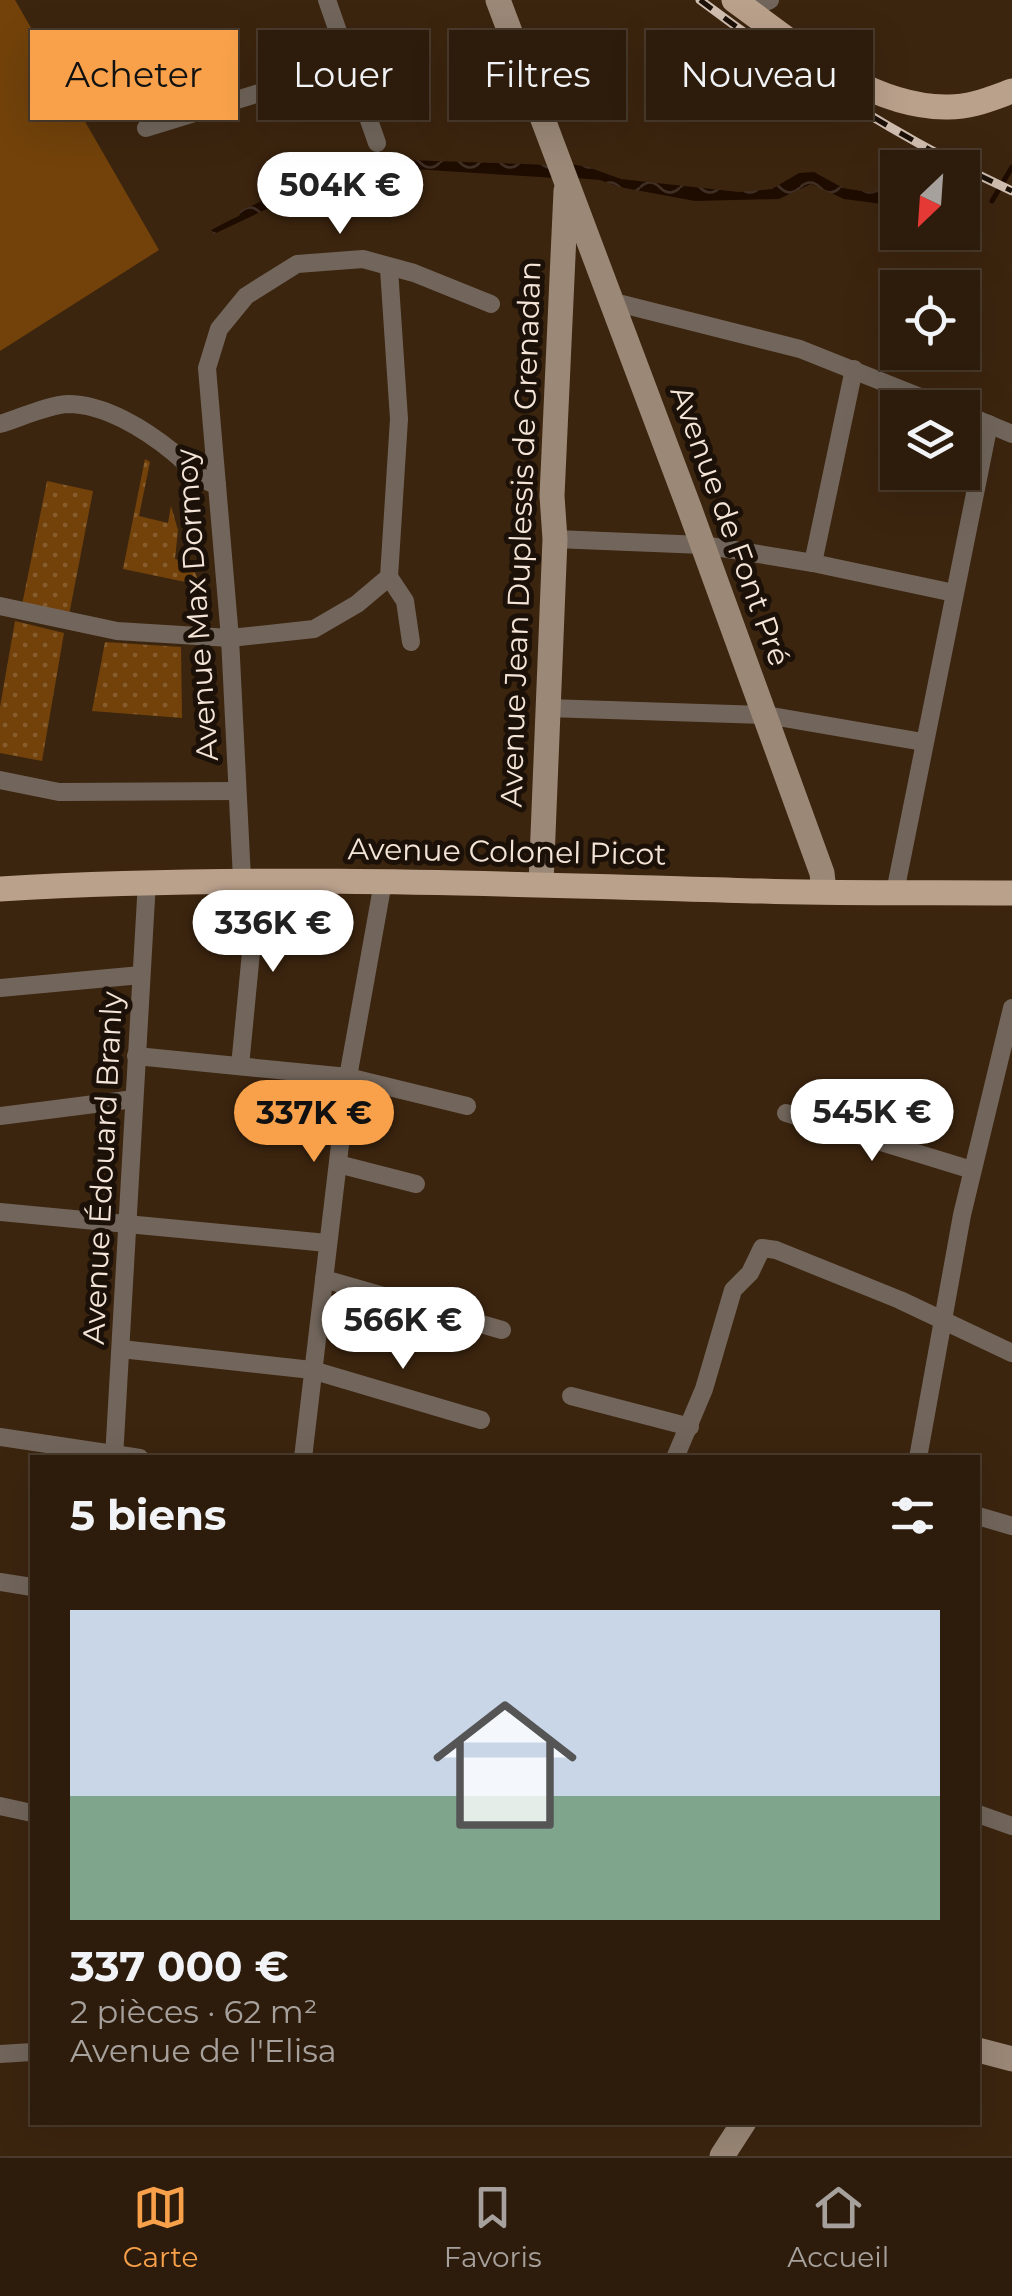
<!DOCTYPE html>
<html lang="fr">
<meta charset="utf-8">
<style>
:root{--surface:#2d1c0b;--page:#352514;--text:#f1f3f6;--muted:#a7a19d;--line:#483a2c;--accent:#f8a14a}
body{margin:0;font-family:Montserrat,sans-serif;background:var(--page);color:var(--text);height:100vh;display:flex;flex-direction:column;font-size:38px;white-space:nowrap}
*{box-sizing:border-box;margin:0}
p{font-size:32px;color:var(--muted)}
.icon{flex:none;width:55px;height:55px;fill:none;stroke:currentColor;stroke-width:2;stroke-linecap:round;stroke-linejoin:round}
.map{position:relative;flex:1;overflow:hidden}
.side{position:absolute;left:30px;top:1455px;width:950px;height:670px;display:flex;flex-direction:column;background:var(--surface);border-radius:0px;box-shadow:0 10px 40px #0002,0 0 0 2px var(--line)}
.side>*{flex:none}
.top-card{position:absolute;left:30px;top:30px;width:952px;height:90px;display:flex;gap:20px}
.needle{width:65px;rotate:205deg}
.buttons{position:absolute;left:880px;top:150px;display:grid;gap:20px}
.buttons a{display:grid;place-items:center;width:100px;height:100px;border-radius:0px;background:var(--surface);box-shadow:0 10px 40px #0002,0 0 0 2px var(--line);font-size:50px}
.price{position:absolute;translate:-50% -85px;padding:0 22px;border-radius:35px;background:#fff;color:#222;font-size:32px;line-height:65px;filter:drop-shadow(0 2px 5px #0008)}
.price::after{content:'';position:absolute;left:50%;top:60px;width:30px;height:22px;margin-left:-15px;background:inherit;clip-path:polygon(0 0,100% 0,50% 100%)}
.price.current{background:var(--accent);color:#111}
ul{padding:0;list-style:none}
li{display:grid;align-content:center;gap:20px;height:530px;padding:0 40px}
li+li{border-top:2px solid var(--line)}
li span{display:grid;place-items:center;height:310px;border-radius:0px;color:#555}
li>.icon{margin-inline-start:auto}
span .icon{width:180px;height:180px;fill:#fffc;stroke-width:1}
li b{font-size:42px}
h2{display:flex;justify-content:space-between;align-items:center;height:120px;padding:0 40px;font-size:42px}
.tag{padding:0 35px;border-radius:0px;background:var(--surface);box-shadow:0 10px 40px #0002,0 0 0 2px var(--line);font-size:35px;line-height:90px}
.tag.current{background:var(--accent);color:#111}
.menu{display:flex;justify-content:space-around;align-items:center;height:140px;border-top:2px solid var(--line);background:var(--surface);font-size:28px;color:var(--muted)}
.menu a{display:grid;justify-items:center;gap:5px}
.menu .current{color:var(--accent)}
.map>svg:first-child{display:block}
.green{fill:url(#green-dots)}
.pitch{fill:#72420a}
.water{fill:url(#water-waves)}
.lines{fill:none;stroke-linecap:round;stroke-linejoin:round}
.stream{stroke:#1f0c00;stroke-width:5}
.street{stroke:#72665c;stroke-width:18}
.secondary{stroke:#9b8877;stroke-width:25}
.primary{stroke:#baa18c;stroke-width:25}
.rail-casing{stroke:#d1bfb1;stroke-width:9}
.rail{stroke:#1b1108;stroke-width:5;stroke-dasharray:15;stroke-linecap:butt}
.labels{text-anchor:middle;stroke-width:10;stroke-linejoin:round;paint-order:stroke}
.street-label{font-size:30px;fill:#f5e5d8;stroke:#1b1108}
</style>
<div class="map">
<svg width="1012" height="2156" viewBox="0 0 1012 2156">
<defs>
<pattern id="green-dots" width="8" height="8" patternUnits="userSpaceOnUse" patternTransform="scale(2.5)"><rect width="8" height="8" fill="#72420a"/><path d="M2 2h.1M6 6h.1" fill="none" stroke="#875d2d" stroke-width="1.8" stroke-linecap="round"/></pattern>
<pattern id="water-waves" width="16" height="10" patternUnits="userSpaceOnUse" patternTransform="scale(2.5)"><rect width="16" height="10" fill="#1f0c00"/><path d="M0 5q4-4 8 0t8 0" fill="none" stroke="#402f24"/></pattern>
</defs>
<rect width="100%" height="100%" fill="#3c250f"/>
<!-- green -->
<g class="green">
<polygon points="145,459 150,462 139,516 168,523 171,506 178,530 175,559 191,563 200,585 123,569"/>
<polygon points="47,481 93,491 69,615 22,605"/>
<polygon points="15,621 64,633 42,761 0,753 0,707"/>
<polygon points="105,642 181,647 182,718 92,711"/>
</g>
<!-- pitch -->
<polygon class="pitch" points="0,0 15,0 159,250 0,351"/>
<!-- water -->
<g class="water">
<polygon points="376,159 551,165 555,178 382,167 288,199 214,234 211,230 240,215 240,211 277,194"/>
<polygon points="903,159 875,192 897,195 897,206 844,199 811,184 779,199 695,201 619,187 600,180 575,178 570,164 588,167 621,179 739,192 772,189 799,173 814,172 843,188 873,193"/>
</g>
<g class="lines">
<!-- stream -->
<polyline class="stream" points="992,201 1012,167"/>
<!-- street -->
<g class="street">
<polyline points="327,0 377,143"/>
<polyline points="748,10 770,0"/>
<polyline points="146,128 350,65"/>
<polyline points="614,307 622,304 800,349 948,408"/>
<polyline points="962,413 1012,434"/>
<path d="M0,424C20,418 47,405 68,404C105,404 146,430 173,452C187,463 200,481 217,485"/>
<polyline points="555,539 703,545 813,563 954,593"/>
<polyline points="813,563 854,369"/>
<polyline points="389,577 405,601 411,642"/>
<polyline points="0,606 117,631 230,638 314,629 357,604 389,577 399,419 389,269"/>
<polyline points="547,708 766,715 923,742"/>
<polyline points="0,780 59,792 237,791"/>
<polyline points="242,879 230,638 207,368 219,329 246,296 297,264 363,259 414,273 491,304"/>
<polyline points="895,892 989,424"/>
<polyline points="0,988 141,975"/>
<polyline points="136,1056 348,1077 467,1106"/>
<polyline points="240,1066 258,880"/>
<polyline points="786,1113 972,1170"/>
<polyline points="0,1116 134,1099"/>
<polyline points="338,1164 416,1184"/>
<polyline points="0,1212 327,1243"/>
<polyline points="324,1279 502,1330"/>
<polyline points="121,1349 312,1370 481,1420"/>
<polyline points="571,1396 690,1427"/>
<polyline points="0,1437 140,1458"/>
<polyline points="114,1458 147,881"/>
<polyline points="303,1458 348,1077 383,882"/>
<polyline points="675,1458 704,1389 733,1290 750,1273 762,1248 776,1250 900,1300 1012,1353"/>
<polyline points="918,1458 962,1215 1012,1008"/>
<polyline points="978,1516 1012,1526"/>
<polyline points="0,1582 32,1587"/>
<polyline points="0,1806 32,1813"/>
<polyline points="978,1814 1012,1826"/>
<polyline points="0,2054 32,2052"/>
</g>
<!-- secondary -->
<g class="secondary">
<polyline points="498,0 690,510 822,873 824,891"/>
<polyline points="541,884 555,539 552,496 566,191"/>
<polyline points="978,2050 1012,2059"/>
<polyline points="722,2156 744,2122"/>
</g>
<!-- primary -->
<g class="primary">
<path d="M734,0C795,44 866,106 945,107C969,108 990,99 1012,91"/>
<path d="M0,889C254,874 507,884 761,891C844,894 928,892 1012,893"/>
</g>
<!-- rail casing -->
<g class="rail-casing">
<path id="rail" d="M700,0C797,73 902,140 1012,191"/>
</g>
<!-- rail -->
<use href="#rail" class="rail"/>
</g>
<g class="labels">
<!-- street labels -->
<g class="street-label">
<text transform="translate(730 526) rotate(70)" y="10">Avenue de Font Pré</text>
<text transform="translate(521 534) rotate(-88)" y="10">Avenue Jean Duplessis de Grenadan</text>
<text transform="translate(197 605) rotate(-94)" y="10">Avenue Max Dormoy</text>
<text transform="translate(507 852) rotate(1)" y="10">Avenue Colonel Picot</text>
<text transform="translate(103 1168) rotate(-87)" y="10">Avenue Édouard Branly</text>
</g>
</g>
</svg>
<div class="buttons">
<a><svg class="needle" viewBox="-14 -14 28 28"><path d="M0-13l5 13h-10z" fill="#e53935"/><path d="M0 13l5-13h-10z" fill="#a7a19d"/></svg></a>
<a><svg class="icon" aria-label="locate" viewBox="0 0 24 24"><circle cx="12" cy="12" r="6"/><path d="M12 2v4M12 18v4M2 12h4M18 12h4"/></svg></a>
<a><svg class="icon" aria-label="layers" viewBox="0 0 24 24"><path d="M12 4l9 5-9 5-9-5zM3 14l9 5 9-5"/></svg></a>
</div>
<b class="price" style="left:340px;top:237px">504K €</b>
<b class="price" style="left:273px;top:975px">336K €</b>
<b class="price" style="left:872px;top:1164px">545K €</b>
<b class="price current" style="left:314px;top:1165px">337K €</b>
<b class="price" style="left:403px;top:1372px">566K €</b>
<div class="top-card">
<a class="tag current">Acheter</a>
<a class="tag">Louer</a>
<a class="tag">Filtres</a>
<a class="tag">Nouveau</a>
</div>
<section class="side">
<h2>5 biens<svg class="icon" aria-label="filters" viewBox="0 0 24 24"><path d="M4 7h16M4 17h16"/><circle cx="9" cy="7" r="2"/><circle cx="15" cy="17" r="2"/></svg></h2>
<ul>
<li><span style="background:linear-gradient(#c9d6e8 60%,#7fa58c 0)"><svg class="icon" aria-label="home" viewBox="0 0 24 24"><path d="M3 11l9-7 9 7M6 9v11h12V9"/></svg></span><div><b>337 000 €</b><p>2 pièces · 62 m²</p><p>Avenue de l'Elisa</p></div></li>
</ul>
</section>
</div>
<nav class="menu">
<a class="current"><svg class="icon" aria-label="map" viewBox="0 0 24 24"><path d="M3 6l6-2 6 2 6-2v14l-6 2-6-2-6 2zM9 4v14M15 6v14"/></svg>Carte</a>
<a><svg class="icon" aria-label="saved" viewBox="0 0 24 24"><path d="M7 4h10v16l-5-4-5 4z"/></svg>Favoris</a>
<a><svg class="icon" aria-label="home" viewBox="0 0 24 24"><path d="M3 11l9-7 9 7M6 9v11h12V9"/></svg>Accueil</a>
</nav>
